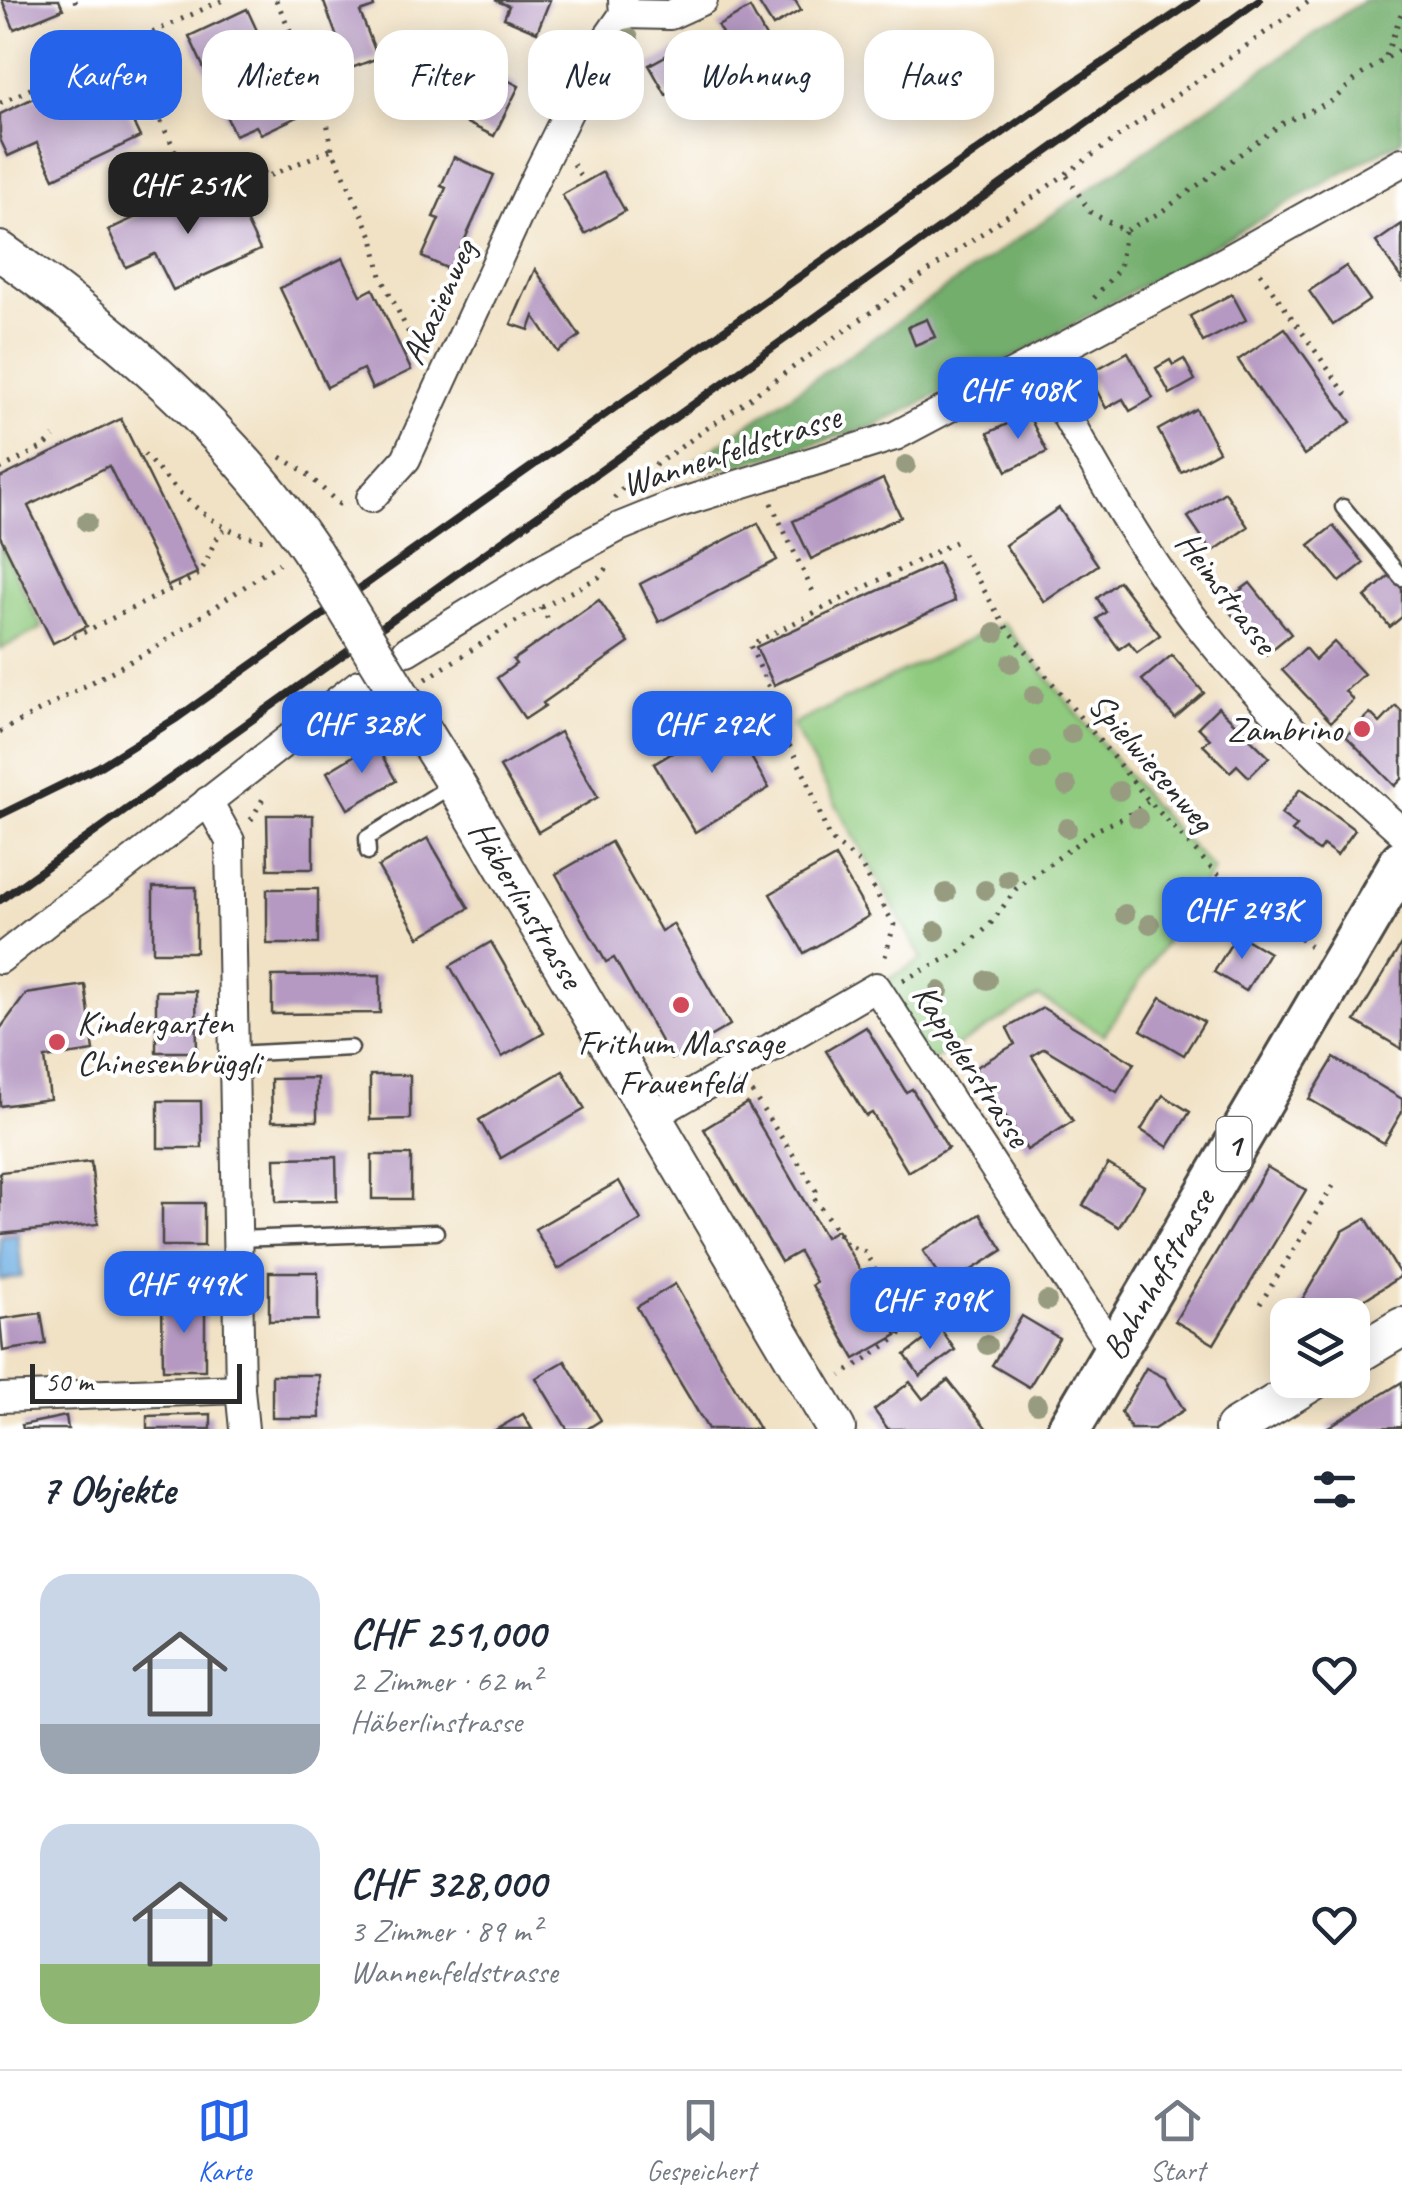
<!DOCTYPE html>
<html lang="de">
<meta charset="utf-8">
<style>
:root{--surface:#fff;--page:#f6f6f7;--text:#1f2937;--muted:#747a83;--line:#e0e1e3;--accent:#2563eb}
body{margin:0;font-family:Caveat,sans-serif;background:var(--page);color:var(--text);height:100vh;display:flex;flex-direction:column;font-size:38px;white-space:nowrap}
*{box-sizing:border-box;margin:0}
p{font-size:32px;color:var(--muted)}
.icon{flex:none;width:55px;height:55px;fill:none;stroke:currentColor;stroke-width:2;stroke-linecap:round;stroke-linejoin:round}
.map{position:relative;height:1429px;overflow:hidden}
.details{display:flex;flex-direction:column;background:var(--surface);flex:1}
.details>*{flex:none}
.top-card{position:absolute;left:30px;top:30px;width:1342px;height:90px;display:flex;gap:20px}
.controls{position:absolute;left:1270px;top:1298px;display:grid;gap:20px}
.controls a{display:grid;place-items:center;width:100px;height:100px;border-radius:20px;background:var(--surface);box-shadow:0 5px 25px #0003;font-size:50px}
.scale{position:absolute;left:30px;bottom:25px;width:212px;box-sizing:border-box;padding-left:10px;border:5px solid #2b2b2b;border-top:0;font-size:28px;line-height:35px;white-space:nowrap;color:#2b2b2b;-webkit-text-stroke:8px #fff;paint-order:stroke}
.price{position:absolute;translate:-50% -85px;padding:0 22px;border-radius:20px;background:var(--accent);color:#fff;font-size:32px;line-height:65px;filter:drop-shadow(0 2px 5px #0008)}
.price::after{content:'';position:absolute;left:50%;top:60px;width:30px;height:22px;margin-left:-15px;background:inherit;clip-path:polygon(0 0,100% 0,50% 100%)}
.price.on{background:#222;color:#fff}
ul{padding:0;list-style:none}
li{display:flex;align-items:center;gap:30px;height:250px;padding:0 40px}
li span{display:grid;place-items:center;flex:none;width:280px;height:200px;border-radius:30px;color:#555}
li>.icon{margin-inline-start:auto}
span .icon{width:120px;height:120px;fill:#fffc;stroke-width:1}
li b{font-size:42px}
h2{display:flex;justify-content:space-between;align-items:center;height:120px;padding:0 40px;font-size:42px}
.tag{padding:0 35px;border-radius:30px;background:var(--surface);box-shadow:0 5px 25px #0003;font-size:35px;line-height:90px}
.tag.on{background:var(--accent);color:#fff}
.tab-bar{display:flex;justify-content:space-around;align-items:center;height:140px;border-top:2px solid var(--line);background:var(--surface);font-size:28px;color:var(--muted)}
.tab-bar a{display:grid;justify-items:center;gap:5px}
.tab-bar .on{color:var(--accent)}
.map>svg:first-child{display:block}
.green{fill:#8fca7e;stroke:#5d7a54;stroke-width:2.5}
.forest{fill:#73ae6d;stroke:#4f6c4c;stroke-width:2.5}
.water{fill:#70afe3;stroke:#4e6d87;stroke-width:2.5}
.building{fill:#b599c2}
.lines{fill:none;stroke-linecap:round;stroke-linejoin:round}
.lane-casing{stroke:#494642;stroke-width:19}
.street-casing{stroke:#494642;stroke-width:32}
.secondary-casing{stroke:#494642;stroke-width:42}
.primary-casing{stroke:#494642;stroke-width:48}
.path{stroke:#494642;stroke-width:5;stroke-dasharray:2.5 8;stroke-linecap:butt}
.lane{stroke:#fff;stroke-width:14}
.street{stroke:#fff;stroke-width:28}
.secondary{stroke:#fff;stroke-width:38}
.primary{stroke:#fff;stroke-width:42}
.rail{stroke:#2b2b2b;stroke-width:8}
.secondary-bridge-casing{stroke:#494642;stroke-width:42;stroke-linecap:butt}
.secondary-bridge{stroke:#fff;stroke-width:38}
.tree{fill:#979c80}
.poi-dot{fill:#d1495b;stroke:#fff;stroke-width:4}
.labels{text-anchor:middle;stroke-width:8;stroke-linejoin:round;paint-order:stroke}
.shield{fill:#fff;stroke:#6b6b6b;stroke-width:2.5}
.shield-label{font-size:32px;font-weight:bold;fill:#2b2b2b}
.street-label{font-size:35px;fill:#2b2b2b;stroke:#fff}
.poi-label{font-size:35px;fill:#2b2b2b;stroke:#fff;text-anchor:end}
</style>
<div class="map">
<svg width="1402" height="1429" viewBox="0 0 1402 1429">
<rect width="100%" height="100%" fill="#fff"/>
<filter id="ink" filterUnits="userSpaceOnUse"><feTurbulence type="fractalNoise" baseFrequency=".01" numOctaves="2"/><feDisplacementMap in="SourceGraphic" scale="20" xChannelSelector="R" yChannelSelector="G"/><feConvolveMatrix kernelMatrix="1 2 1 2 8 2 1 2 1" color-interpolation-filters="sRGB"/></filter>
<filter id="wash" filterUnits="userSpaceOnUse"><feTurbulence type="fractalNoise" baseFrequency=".0048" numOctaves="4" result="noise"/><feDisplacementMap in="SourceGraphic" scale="40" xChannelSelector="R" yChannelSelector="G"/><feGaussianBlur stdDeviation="2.25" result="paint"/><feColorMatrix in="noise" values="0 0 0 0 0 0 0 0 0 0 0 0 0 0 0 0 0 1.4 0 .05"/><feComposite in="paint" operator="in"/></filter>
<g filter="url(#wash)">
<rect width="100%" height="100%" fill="#f1e2c5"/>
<!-- green -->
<g class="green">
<polygon points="0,543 42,628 0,649"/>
<polygon points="1003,623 1149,801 1213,870 1104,1035 1039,997 927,1064 876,987 922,959 792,725"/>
</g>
<!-- forest -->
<polygon class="forest" points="1364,0 1402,0 1402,140 1029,349 875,426 735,466 679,472"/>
<!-- water -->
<polygon class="water" points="18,1234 22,1277 0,1280 0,1236"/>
<g id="blocks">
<!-- building -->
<g class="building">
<polygon points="2,0 59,0 63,9 14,29"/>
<polygon points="323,0 372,0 374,7 360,12 378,58 349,69"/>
<polygon points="495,0 550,0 537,32 504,18 509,6"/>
<polygon points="762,0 795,0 801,10 773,26 758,2"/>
<polygon points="750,8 767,39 734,56 718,26"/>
<polygon points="247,9 265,48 278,43 310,111 261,134 256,126 235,135 189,36"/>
<polygon points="684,46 700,76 666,95 649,65"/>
<polygon points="709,58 722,81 710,88 696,65"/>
<polygon points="483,68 519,86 494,136 458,119"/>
<polygon points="111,76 140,137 54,178 37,143 8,156 0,139 0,114 65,83 71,95"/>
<polygon points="454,157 494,175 451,270 422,257 439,219 433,217 446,188 441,186"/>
<polygon points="603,172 625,211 585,234 562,195"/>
<polygon points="230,187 260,250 173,290 155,254 126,267 108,230 184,194 190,206"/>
<polygon points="1402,224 1402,280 1376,242"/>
<polygon points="343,258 361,295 373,289 411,370 372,389 363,369 327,387 280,288"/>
<polygon points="1346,266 1370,300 1333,325 1309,291"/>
<polygon points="535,269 580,336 558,352 534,316 529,330 511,324"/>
<polygon points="1232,294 1246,320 1203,342 1190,316"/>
<polygon points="927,319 935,337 915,345 908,327"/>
<polygon points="1285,328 1351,422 1304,455 1238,360"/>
<polygon points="1128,352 1153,398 1130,411 1123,399 1106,408 1088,374"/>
<polygon points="1184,359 1195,380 1170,394 1156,368 1170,360 1173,365"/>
<polygon points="1196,409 1219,451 1181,472 1158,430"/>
<polygon points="1028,414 1047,452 1007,471 988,433"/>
<polygon points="121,419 197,573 168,586 109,466 28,506 87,626 53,643 0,536 0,478"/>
<polygon points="883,479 901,517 811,559 793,521"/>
<polygon points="1225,492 1248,527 1212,552 1188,517"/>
<polygon points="1059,508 1098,565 1044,602 1005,545"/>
<polygon points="758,523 777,560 659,622 640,584"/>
<polygon points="1333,526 1364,563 1340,582 1309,545"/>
<polygon points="938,563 955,601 774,685 756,647"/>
<polygon points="1390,575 1402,589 1402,617 1390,627 1365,597"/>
<polygon points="1119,581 1160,635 1137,652 1129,642 1119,649 1097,619 1106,612 1097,598"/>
<polygon points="1250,583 1291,634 1264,656 1223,603"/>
<polygon points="599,600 629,643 543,703 545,706 525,719 497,678 516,664 513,660"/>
<polygon points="1334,642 1364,674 1345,691 1353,700 1331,722 1282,670 1305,648 1315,660"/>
<polygon points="1172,655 1204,693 1175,718 1142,680"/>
<polygon points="1396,706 1402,712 1402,779 1395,786 1346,736 1370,713 1380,723"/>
<polygon points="1218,707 1269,757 1249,777 1237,765 1230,772 1203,745 1210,739 1198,727"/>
<polygon points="729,719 769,788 695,832 654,764"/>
<polygon points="560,732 598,797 538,832 500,767"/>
<polygon points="375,743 396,781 348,809 327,772"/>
<polygon points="1300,789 1355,830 1337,855 1323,845 1319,851 1304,841 1292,831 1297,826 1281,814"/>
<polygon points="267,815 313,815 313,869 268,869"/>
<polygon points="428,838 469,908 419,937 378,867"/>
<polygon points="611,842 661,931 673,924 730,1025 671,1059 614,958 606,962 556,874"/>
<polygon points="835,857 869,916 804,953 770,894"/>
<rect x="153" y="887" width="43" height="65"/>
<rect x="267" y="889" width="51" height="55"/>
<polygon points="1237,934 1269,953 1246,991 1214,972"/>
<polygon points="491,942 544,1033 502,1057 450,966"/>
<polygon points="1402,943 1402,1049 1355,1021"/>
<polygon points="380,975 380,1013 272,1014 272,976"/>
<polygon points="85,985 94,1051 45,1058 50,1099 0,1106 0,1029 26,994"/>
<polygon points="156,991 196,991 197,1052 156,1052"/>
<polygon points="1161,997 1204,1022 1184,1055 1141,1030"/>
<polygon points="1043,1008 1134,1063 1117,1092 1044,1048 1032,1056 1073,1121 1027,1150 975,1068 1015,1044 1007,1028"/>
<polygon points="866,1027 906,1092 912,1089 948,1148 908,1172 872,1113 866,1116 826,1051"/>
<polygon points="1334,1058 1402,1099 1402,1112 1384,1143 1309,1099"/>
<polygon points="563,1071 585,1109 501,1158 479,1120"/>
<polygon points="370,1075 410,1075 410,1119 370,1120"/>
<polygon points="317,1078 317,1121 272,1121 271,1079"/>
<polygon points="1163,1095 1190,1112 1168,1147 1141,1130"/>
<polygon points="158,1101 201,1101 202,1148 158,1148"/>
<polygon points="747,1103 825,1237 837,1230 897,1335 855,1359 812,1285 816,1282 799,1252 781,1262 704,1129"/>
<rect x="372" y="1155" width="39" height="44"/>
<polygon points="336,1157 337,1201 276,1202 275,1158"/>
<polygon points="91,1162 98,1224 0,1234 0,1172"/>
<polygon points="1108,1164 1144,1186 1119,1227 1083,1205"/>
<polygon points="1267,1167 1306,1190 1214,1344 1175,1321"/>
<polygon points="619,1181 641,1220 558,1269 535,1229"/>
<rect x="162" y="1203" width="42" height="43"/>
<polygon points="980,1214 1003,1250 946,1286 923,1251"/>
<polygon points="1366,1218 1401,1276 1340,1315 1293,1315 1343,1231"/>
<polygon points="269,1272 318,1272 318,1320 269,1321"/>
<polygon points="675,1284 717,1357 759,1429 708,1429 678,1379 637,1307"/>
<polygon points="205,1302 205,1370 163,1370 162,1303"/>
<polygon points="41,1313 46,1344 3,1351 0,1319"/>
<polygon points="1022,1316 1059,1338 1029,1387 992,1365"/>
<polygon points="940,1328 955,1350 920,1376 905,1355"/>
<polygon points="565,1361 601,1420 587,1429 567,1429 536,1378"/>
<polygon points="1146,1368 1165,1378 1184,1410 1154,1429 1131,1429 1121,1412"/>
<polygon points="272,1375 319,1375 320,1418 272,1418"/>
<polygon points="948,1380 987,1429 888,1429 874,1410 910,1382 923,1399"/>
<polygon points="1402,1382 1402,1427 1325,1429 1389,1390"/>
<polygon points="211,1414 211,1429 147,1429 147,1416"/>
<polygon points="523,1414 532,1429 497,1429"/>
<polygon points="66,1416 68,1429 23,1429 22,1425"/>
</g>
</g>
</g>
<g filter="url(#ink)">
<use href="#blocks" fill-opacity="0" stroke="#494642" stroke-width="2.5"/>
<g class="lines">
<!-- lane casing -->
<g class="lane-casing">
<g id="lane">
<polyline points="1343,507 1402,578"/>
<polyline points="368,852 367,838 454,784"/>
<polyline points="235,1054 351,1048"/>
<polyline points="239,1239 436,1232"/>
</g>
</g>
<!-- street casing -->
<g class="street-casing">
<g id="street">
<polyline points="624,14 670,15 703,0"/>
<path d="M1036,362C1087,452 1136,545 1200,627C1260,703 1330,768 1402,832"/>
<polyline points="371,498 406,459 534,181 599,50 624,14 623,0"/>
<polyline points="407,651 548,565 619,527 676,504 895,436 1224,262 1402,162"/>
<polyline points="208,801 230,841 240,1389 244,1429"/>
<polyline points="0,959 62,910 113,876 359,684"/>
<polyline points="653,1116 876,987 1113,1350"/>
<polyline points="0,1398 240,1389"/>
</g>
</g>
<!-- secondary casing -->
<g class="secondary-casing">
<g id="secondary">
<path d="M0,251C119,335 231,431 313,553"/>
<polyline points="398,692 452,778 836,1429"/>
<polyline points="1352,1357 1402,1327"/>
<polyline points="1234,1429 1314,1380"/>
</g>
</g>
<!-- primary casing -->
<g class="primary-casing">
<polyline id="primary" points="1069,1429 1402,861"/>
</g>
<!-- path -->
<g class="path">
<polyline points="75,0 76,4"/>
<polyline points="276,0 323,100 332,149 373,238 381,276 421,358"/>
<polyline points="123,46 193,186 258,158 266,177 332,149"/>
<polyline points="1386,56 1402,11"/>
<polyline points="0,103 223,0"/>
<polyline points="573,164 585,183"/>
<polyline points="1067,176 1090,212 1125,231 1161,212 1283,123 1332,101 1358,77 1402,48"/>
<polyline points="1260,273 1348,397"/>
<polyline points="1094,298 1119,269 1125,231"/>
<path d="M144,454C177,491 213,534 266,540"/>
<polyline points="281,457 305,472 339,504 348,503"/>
<polyline points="0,469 45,446 54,437"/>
<polyline points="614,498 623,488 1311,0"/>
<polyline points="771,503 814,594"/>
<polyline points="963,554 1003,623 1149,801 1213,870 1313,948"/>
<polyline points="541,607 549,621"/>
<path d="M74,637L194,578C210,565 209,541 227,527"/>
<polyline points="426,679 518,620 599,577 611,564"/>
<polyline points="729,719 748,714 774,725 791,748 808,782 829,838 860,863 894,925 884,960"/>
<polyline points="774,725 780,713 750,645 955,542"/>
<polyline points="352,728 372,714"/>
<polyline points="0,732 155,648 279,563"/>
<polyline points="251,820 265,795"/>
<polyline points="903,980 958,953 989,926 1016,889 1094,831 1131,814 1149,801"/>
<path d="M752,1092C772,1126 796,1156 816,1191L814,1198L847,1245L865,1252L903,1320L904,1329L898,1337L841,1376"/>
<polyline points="1260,1304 1333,1186"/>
</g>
<!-- lane -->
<use href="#lane" class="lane"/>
<!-- street -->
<use href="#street" class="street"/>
<!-- secondary -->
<use href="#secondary" class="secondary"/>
<!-- primary -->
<use href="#primary" class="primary"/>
<!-- rail -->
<g class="rail">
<polyline points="0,815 100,766 177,718 1073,83 1196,0"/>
<polyline points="0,900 1259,0"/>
</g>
<!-- secondary-bridge casing -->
<g class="secondary-bridge-casing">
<polyline id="secondary-bridge" points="313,553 398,692"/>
</g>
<!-- secondary-bridge -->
<use href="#secondary-bridge" class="secondary-bridge"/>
</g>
<!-- trees -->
<g class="tree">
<circle cx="629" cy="38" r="10"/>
<circle cx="906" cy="465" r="10"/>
<circle cx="87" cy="522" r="10"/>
<circle cx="995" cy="633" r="10"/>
<circle cx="1011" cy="663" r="10"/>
<circle cx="1034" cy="695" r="10"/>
<circle cx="1071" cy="734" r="10"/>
<circle cx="1040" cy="761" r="10"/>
<circle cx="1067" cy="786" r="10"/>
<circle cx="1119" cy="791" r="10"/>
<circle cx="1138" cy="818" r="10"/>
<circle cx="1067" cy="828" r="10"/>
<circle cx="1008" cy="879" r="10"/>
<circle cx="985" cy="890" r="10"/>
<circle cx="946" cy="893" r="10"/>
<circle cx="1125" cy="914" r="10"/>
<circle cx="1150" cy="924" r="10"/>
<circle cx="936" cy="931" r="10"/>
<circle cx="987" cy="980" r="10"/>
<circle cx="939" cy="991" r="10"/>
<circle cx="1047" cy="1301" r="10"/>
<circle cx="987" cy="1345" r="10"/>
<circle cx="1037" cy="1404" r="10"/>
</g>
</g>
<!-- markers -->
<g class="poi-dot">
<circle cx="1362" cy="729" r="10"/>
<circle cx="681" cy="1005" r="10"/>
<circle cx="57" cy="1042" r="10"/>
</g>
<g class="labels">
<!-- shield labels -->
<rect class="shield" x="1216.5" y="1117" width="35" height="54" rx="8"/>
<g class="shield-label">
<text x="1234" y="1155">1</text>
</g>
<!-- street labels -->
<g class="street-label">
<text transform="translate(438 302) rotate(-65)" y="12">Akazienweg</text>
<text transform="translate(731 450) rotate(-18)" y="12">Wannenfeldstrasse</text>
<text transform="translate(1227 592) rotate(53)" y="12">Heimstrasse</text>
<text transform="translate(1152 762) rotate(49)" y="12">Spielwiesenweg</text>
<text transform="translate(527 904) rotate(59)" y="12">Häberlinstrasse</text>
<text transform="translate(972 1065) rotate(57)" y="12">Kappelerstrasse</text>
<text transform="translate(1158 1274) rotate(-60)" y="12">Bahnhofstrasse</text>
</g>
<!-- poi labels -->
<g class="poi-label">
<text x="1342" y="741">Zambrino</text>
<text x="77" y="1034" text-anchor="start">Kindergarten<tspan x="77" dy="40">Chinesenbrüggli</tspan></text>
<text x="681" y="1054" text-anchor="middle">Frithum Massage<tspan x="681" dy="40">Frauenfeld</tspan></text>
</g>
</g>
</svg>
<div class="controls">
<a><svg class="icon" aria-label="layers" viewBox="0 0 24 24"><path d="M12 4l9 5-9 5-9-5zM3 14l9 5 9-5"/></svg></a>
</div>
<div class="scale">50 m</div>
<b class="price on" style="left:188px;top:237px">CHF 251K</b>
<b class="price" style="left:1018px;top:442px">CHF 408K</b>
<b class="price" style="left:362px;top:776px">CHF 328K</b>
<b class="price" style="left:712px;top:776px">CHF 292K</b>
<b class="price" style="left:1242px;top:962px">CHF 243K</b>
<b class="price" style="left:184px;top:1336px">CHF 449K</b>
<b class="price" style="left:930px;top:1352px">CHF 709K</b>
<div class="top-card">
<a class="tag on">Kaufen</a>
<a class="tag">Mieten</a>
<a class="tag">Filter</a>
<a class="tag">Neu</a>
<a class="tag">Wohnung</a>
<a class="tag">Haus</a>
</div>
</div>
<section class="details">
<h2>7 Objekte<svg class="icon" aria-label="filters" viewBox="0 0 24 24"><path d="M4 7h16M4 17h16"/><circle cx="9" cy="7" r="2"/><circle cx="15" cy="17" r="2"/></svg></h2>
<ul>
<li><span style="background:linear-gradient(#c9d6e8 75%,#9aa5b1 0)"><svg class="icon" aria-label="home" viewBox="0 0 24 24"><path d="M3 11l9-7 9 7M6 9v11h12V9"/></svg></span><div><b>CHF 251,000</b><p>2 Zimmer · 62 m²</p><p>Häberlinstrasse</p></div><svg class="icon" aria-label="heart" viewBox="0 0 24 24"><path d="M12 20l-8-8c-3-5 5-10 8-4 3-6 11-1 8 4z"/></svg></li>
<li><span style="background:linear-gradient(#c9d6e8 70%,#8fb573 0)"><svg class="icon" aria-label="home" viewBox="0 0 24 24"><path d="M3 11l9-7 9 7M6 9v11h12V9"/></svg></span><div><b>CHF 328,000</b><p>3 Zimmer · 89 m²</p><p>Wannenfeldstrasse</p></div><svg class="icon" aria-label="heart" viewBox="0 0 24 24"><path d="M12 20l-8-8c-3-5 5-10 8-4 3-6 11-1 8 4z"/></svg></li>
</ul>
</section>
<nav class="tab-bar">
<a class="on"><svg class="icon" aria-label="map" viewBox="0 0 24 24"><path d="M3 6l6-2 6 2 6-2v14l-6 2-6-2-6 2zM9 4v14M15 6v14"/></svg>Karte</a>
<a><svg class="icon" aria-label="saved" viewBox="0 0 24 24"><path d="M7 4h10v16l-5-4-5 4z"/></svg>Gespeichert</a>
<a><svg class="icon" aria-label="home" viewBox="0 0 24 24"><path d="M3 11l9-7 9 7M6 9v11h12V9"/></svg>Start</a>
</nav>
